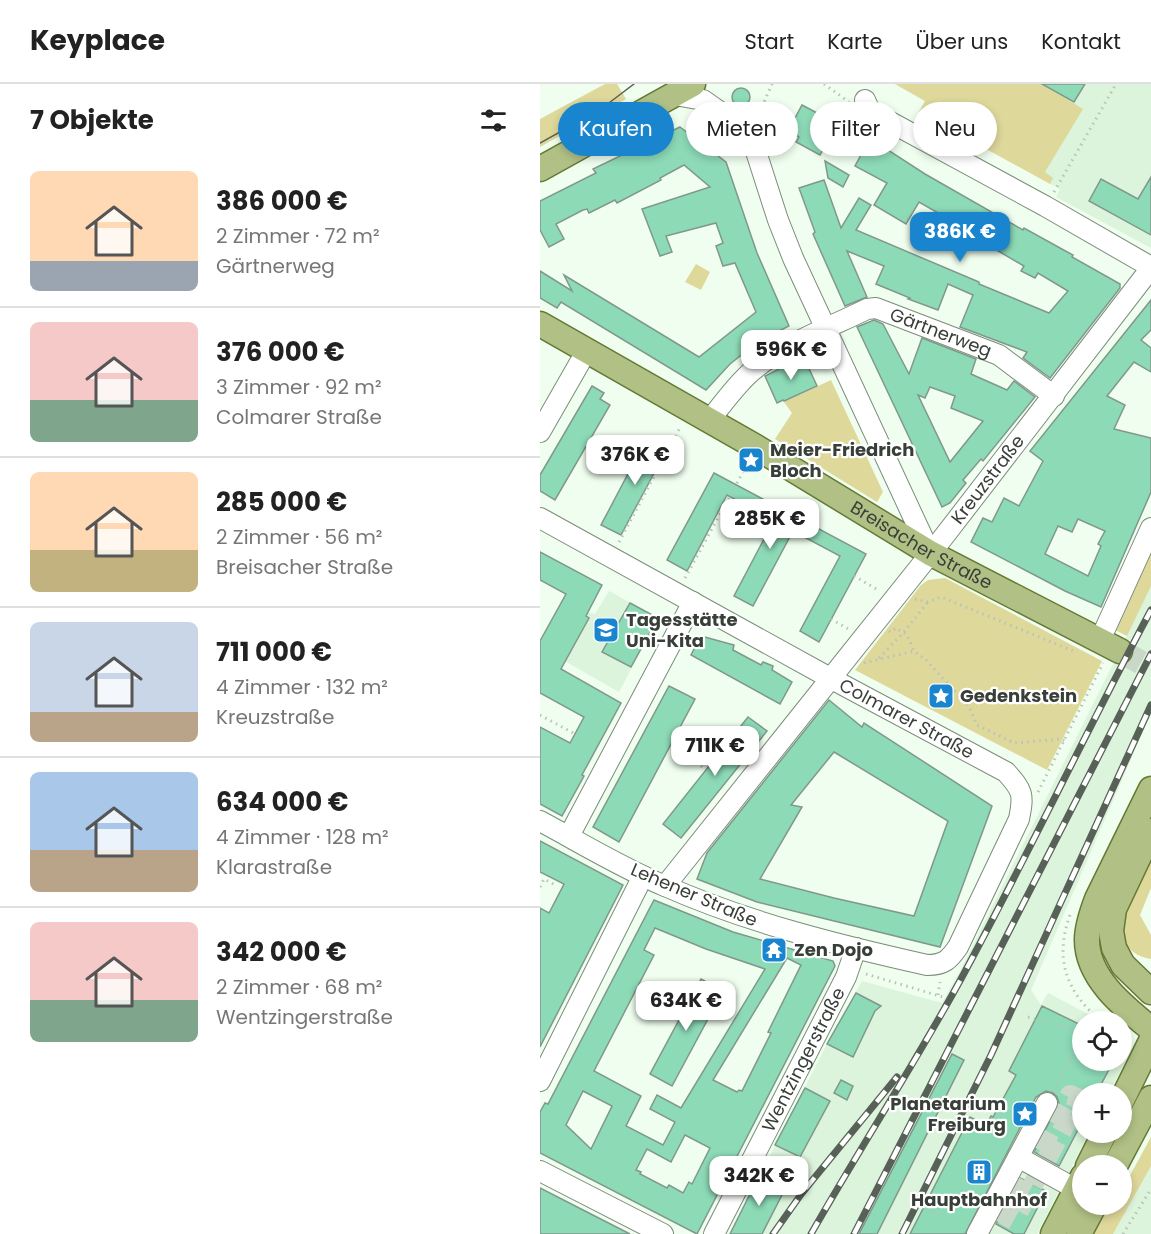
<!DOCTYPE html>
<html lang="de">
<meta charset="utf-8">
<style>
:root{--surface:#fff;--page:#f2f2f2;--text:#222;--muted:#767676;--line:#e0e0e0;--accent:#1885ce}
body{margin:0;font-family:Poppins,sans-serif;background:var(--page);color:var(--text);height:100vh;display:flex;flex-direction:column;font-size:22px;white-space:nowrap}
*{box-sizing:border-box;margin:0}
p{font-size:20px;color:var(--muted)}
.icon{flex:none;width:33px;height:33px;fill:none;stroke:currentColor;stroke-width:2;stroke-linecap:round;stroke-linejoin:round}
.map{position:relative;flex:1;overflow:hidden}
.details{display:flex;flex-direction:column;background:var(--surface);width:540px}
.details>*{flex:none}
.guide{position:absolute;left:18px;top:18px;width:502px;height:54px;display:flex;gap:12px}
.buttons{position:absolute;left:532px;top:927px;display:grid;gap:12px}
.buttons a{display:grid;place-items:center;width:60px;height:60px;border-radius:50%;background:var(--surface);box-shadow:0 3px 9px #0003;font-size:30px}
.price{position:absolute;translate:-50% -51px;padding:0 14px;border-radius:12px;background:#fff;color:#222;font-size:20px;line-height:39px;filter:drop-shadow(0 2px 3px #0008)}
.price::after{content:'';position:absolute;left:50%;top:36px;width:18px;height:14px;margin-left:-9px;background:inherit;clip-path:polygon(0 0,100% 0,50% 100%)}
.price.active{background:var(--accent);color:#fff}
ul{padding:0;list-style:none}
li{display:flex;align-items:center;gap:18px;height:150px;padding:0 30px}
li+li{border-top:2px solid var(--line)}
li span{display:grid;place-items:center;flex:none;width:168px;height:120px;border-radius:9px;color:#555}
li>.icon{margin-inline-start:auto}
span .icon{width:72px;height:72px;fill:#fffc;stroke-width:1}
li b{font-size:26px}
h2{display:flex;justify-content:space-between;align-items:center;height:72px;padding:0 30px;font-size:26px}
.pill{padding:0 21px;border-radius:27px;background:var(--surface);box-shadow:0 3px 9px #0003;font-size:21px;line-height:54px}
.pill.active{background:var(--accent);color:#fff}
header{display:flex;align-items:center;gap:36px;box-sizing:border-box;height:84px;padding:0 30px;background:var(--surface);border-bottom:2px solid var(--line)}
header strong{font-size:28px}
nav{display:flex;gap:33px;margin-inline-start:auto;font-size:21px}
main{display:flex;flex:1;min-height:0}
.map>svg:first-child{display:block}
.built{fill:#dcf4db}
.green{fill:#dfd89b}
.building{fill:#8ddab7;stroke:#80988c;stroke-width:1.5;fill-rule:evenodd}
.lines{fill:none;stroke-linecap:round;stroke-linejoin:round}
.minor-tunnel{stroke:#cad8ca;stroke-width:20;stroke-dasharray:20 10;stroke-linecap:butt}
.major-tunnel{stroke:#cad8ca;stroke-width:24;stroke-dasharray:24 12;stroke-linecap:butt}
.minor-casing{stroke:#7c8c7b;stroke-width:22}
.major-casing{stroke:#657935;stroke-width:27}
.path{stroke:#b7c4b7;stroke-width:3;stroke-dasharray:1.5 4.5;stroke-linecap:butt}
.minor{stroke:#fff;stroke-width:20}
.major{stroke:#b1c185;stroke-width:24}
.tram{stroke:#586158;stroke-width:1.5}
.rail-casing{stroke:#586158;stroke-width:7}
.rail{stroke:#fff;stroke-width:4.5;stroke-dasharray:14;stroke-linecap:butt}
.labels{text-anchor:middle;stroke-width:4.5;stroke-linejoin:round;paint-order:stroke}
.street-label{font-size:18px;fill:#383f38;stroke:#fff}
.poi-label{font-size:18px;font-weight:bold;fill:#383f38;stroke:#fff;text-anchor:start}
</style>
<header>
<strong>Keyplace</strong>
<nav><a>Start</a><a>Karte</a><a>Über uns</a><a>Kontakt</a></nav>
</header>
<main>
<section class="details">
<h2>7 Objekte<svg class="icon" aria-label="filters" viewBox="0 0 24 24"><path d="M4 7h16M4 17h16"/><circle cx="9" cy="7" r="2"/><circle cx="15" cy="17" r="2"/></svg></h2>
<ul>
<li><span style="background:linear-gradient(#ffd9b3 75%,#9aa5b1 0)"><svg class="icon" aria-label="home" viewBox="0 0 24 24"><path d="M3 11l9-7 9 7M6 9v11h12V9"/></svg></span><div><b>386 000 €</b><p>2 Zimmer · 72 m²</p><p>Gärtnerweg</p></div></li>
<li><span style="background:linear-gradient(#f6c9c9 65%,#7fa58c 0)"><svg class="icon" aria-label="home" viewBox="0 0 24 24"><path d="M3 11l9-7 9 7M6 9v11h12V9"/></svg></span><div><b>376 000 €</b><p>3 Zimmer · 92 m²</p><p>Colmarer Straße</p></div></li>
<li><span style="background:linear-gradient(#ffd9b3 65%,#c2b280 0)"><svg class="icon" aria-label="home" viewBox="0 0 24 24"><path d="M3 11l9-7 9 7M6 9v11h12V9"/></svg></span><div><b>285 000 €</b><p>2 Zimmer · 56 m²</p><p>Breisacher Straße</p></div></li>
<li><span style="background:linear-gradient(#c9d6e8 75%,#b9a48a 0)"><svg class="icon" aria-label="home" viewBox="0 0 24 24"><path d="M3 11l9-7 9 7M6 9v11h12V9"/></svg></span><div><b>711 000 €</b><p>4 Zimmer · 132 m²</p><p>Kreuzstraße</p></div></li>
<li><span style="background:linear-gradient(#a9c7e8 65%,#b9a48a 0)"><svg class="icon" aria-label="home" viewBox="0 0 24 24"><path d="M3 11l9-7 9 7M6 9v11h12V9"/></svg></span><div><b>634 000 €</b><p>4 Zimmer · 128 m²</p><p>Klarastraße</p></div></li>
<li><span style="background:linear-gradient(#f6c9c9 65%,#7fa58c 0)"><svg class="icon" aria-label="home" viewBox="0 0 24 24"><path d="M3 11l9-7 9 7M6 9v11h12V9"/></svg></span><div><b>342 000 €</b><p>2 Zimmer · 68 m²</p><p>Wentzingerstraße</p></div></li>
</ul>
</section>
<div class="map">
<svg width="611" height="1150" viewBox="0 0 611 1150">
<rect width="100%" height="100%" fill="#effeee"/>
<!-- built -->
<g class="built">
<polygon points="355,0 611,0 611,164 516,113 520,105 379,28 385,17"/>
<polygon points="611,465 611,629 491,906 501,921 508,909 554,933 558,937 543,938 543,976 582,976 582,967 589,970 569,1009 543,1010 543,1048 549,1049 497,1150 190,1150 287,960 322,897 402,919 421,885 587,552"/>
<polygon points="69,507 118,534 79,608 9,568 33,525 55,530"/>
<polygon points="611,1082 611,1150 573,1150 606,1090"/>
</g>
<!-- green -->
<g class="green">
<polygon points="65,0 77,0 86,15 0,63 0,35"/>
<polygon points="355,0 502,0 543,25 505,88 513,94 510,100 379,28 385,17"/>
<polygon points="156,180 170,188 161,206 145,198"/>
<polygon points="291,296 343,408 337,418 235,355 252,329 244,318"/>
<polygon points="611,465 611,502 587,552 575,546"/>
<polygon points="405,494 562,577 507,686 315,586 381,501 388,496"/>
<path d="M611,775V804L600,831L611,851V875C557,865 597,804 611,775Z"/>
<polygon points="611,1053 611,1082 573,1150 546,1150 563,1121 582,1120 582,1106"/>
</g>
<!-- building -->
<g class="building">
<polygon points="502,0 545,0 534,18"/>
<circle cx="201" cy="13" r="9"/>
<polygon points="262,21 298,40 280,71 256,58 259,53 248,47"/>
<polygon points="140,43 186,78 217,169 249,242 218,258 190,280 166,306 21,218 17,224 0,214 0,187 32,207 24,191 159,273 216,228 195,179 183,182 176,162 183,159 176,139 126,152 132,168 120,172 102,125 170,103 144,81 120,94 121,96 77,119 75,116 49,129 47,125 43,126 16,140 24,155 9,163 0,146 0,117 56,89 53,85"/>
<polygon points="327,60 343,68 345,64 385,90 483,146 484,144 520,164 533,171 532,173 580,200 580,204 510,294 483,274 487,268 420,243 433,211 408,200 398,226 368,215 370,214 336,200 344,182 307,167 327,213 305,222 273,150 275,148 259,104 284,96 301,144 319,114 331,121 316,146 439,198 439,200 509,229 528,207 498,189 495,194 481,187 484,182 441,157 438,164 416,152 421,142 379,118 366,140 334,121 347,99 315,82"/>
<polygon points="285,77 309,91 303,103 288,94"/>
<polygon points="611,93 611,151 549,117 561,95 598,115"/>
<path d="M611,216V246L601,256L611,264V288L594,278L567,312L585,321L574,345L611,354V408L561,523L525,507L431,458L443,434L452,438L464,414L479,422L503,377L490,367ZM538,435L565,447L558,460L561,462L548,492L505,470L518,442L532,448Z"/>
<path d="M334,236L343,240L369,290L382,254L436,275L431,290L467,306L474,297L495,313L443,377L441,375L423,396L426,399L410,419L402,423L317,243ZM390,303L415,312L411,324L443,337L410,378L378,311L385,314Z"/>
<polygon points="259,275 266,278 277,302 244,317 243,316 237,319 225,292"/>
<polygon points="52,302 64,309 60,315 70,321 15,416 0,407 0,391"/>
<polygon points="108,352 128,363 81,451 61,441"/>
<polygon points="174,389 326,470 279,558 260,547 300,472 253,447 213,522 194,512 234,436 187,411 147,487 127,476"/>
<polygon points="0,468 62,501 46,532 49,534 21,585 81,619 42,691 44,692 22,732 0,720 0,643 30,659 44,633 0,609 0,557 26,510 0,496"/>
<polygon points="90,519 118,534 91,583 62,568"/>
<polygon points="161,552 194,561 193,566 221,581 223,578 233,582 232,586 252,598 240,620 151,571"/>
<polygon points="129,602 155,615 79,758 53,743"/>
<path d="M289,616L322,643L324,639L452,722L400,863L217,818L157,795L167,769ZM294,668L408,737L374,832L294,814L220,795L262,723L251,721Z"/>
<polygon points="208,633 227,647 141,754 123,740"/>
<polygon points="0,757 83,801 0,963 0,824 9,829 24,800 0,788"/>
<path d="M114,816L193,848L293,877L295,882L157,1150L0,1069V1028L5,1019L8,1020ZM115,844L166,865L225,885L141,1024L117,1011L110,1025L135,1038L123,1061L86,1042L101,1012L54,987L114,871L104,866ZM247,874L261,881L228,948L231,949L202,1007L199,1006L197,1008L173,996ZM43,1007L72,1022L51,1065L26,1041ZM145,1051L170,1064L152,1100L149,1098L143,1109L129,1101L127,1104L100,1090L101,1088L96,1086L107,1065L131,1078Z"/>
<polygon points="161,895 183,907 132,1002 110,990"/>
<polygon points="316,909 341,922 335,927 313,973 287,960"/>
<polygon points="502,922 543,942 543,976 574,976 556,1010 543,1010 543,1036 519,1082 494,1068 519,1019 517,1013 513,1009 506,1007 496,1013 425,1150 370,1150 430,1033 446,1041 451,1032 453,1033 476,991 469,987"/>
<polygon points="412,970 424,976 337,1150 319,1150"/>
<polygon points="301,996 313,1002 307,1016 294,1009"/>
<polygon points="265,1004 290,1017 260,1073 235,1061"/>
<polygon points="220,1090 246,1103 222,1150 190,1150"/>
<polygon points="480,1094 506,1107 484,1150 474,1150 456,1140"/>
<polygon points="0,1104 43,1126 90,1150 0,1150"/>
</g>
<g class="lines">
<!-- minor-tunnel -->
<polyline class="minor-tunnel" points="484,1096 465,1131 474,1136 539,1015 530,1011 496,1074"/>
<!-- major-tunnel -->
<polyline class="major-tunnel" points="580,567 611,584"/>
<!-- minor casing -->
<g class="minor-casing">
<g id="minor">
<polyline points="135,11 163,16 210,49 238,136 253,174 390,469"/>
<polyline points="325,16 330,27 505,122 611,183"/>
<path id="s1" d="M170,336C183,319 196,301 212,287C245,259 289,244 327,225L336,224L459,271L514,312"/>
<polyline points="0,348 47,266"/>
<path id="s2" d="M0,434L290,594L466,688C483,707 484,710 479,735L418,863C409,876 404,881 387,881C298,861 209,839 125,802C82,784 41,759 0,737"/>
<polyline points="560,556 611,444"/>
<polyline points="29,752 153,518"/>
<path id="s3" d="M125,802L402,455L611,184"/>
<polyline points="0,997 103,792"/>
<polyline points="478,1073 543,1109"/>
<polyline points="0,1087 123,1150"/>
<path id="s4" d="M174,1150L306,893L316,864"/>
<polyline points="437,1150 507,1019"/>
</g>
</g>
<!-- major casing -->
<g class="major-casing">
<g id="major">
<polyline points="0,85 153,0"/>
<path id="s5" d="M0,240L216,363L390,469L580,567"/>
<path d="M611,705L557,815C552,828 547,842 547,856C547,894 584,923 611,945"/>
<polyline points="611,747 574,825 571,847 574,864 583,881 611,908"/>
<polyline points="582,1016 611,957"/>
<polyline points="548,1082 565,1048"/>
<polyline points="575,1082 611,1014"/>
<polyline points="513,1150 543,1092"/>
<polyline points="539,1150 555,1120"/>
</g>
</g>
<!-- path -->
<g class="path">
<polyline points="284,0 309,18"/>
<polyline points="220,27 244,41"/>
<polyline points="217,34 232,0"/>
<polyline points="514,108 576,0"/>
<polyline points="79,458 141,342"/>
<polyline points="314,492 338,506"/>
<polyline points="145,494 208,379"/>
<polyline points="375,515 388,518 401,513 536,568"/>
<polyline points="291,535 310,546"/>
<polyline points="349,547 351,548 356,544 367,551 374,567 386,576 429,623 437,641 474,659 521,655 525,657"/>
<polyline points="339,574 364,548 388,518"/>
<polyline points="324,579 374,567"/>
<polyline points="0,631 35,650"/>
<polyline points="161,682 165,686"/>
<polyline points="498,708 563,579"/>
<polyline points="0,803 4,795 17,802"/>
<path d="M530,831C514,875 526,908 562,938"/>
<polyline points="326,890 403,913"/>
<polyline points="398,911 400,898"/>
<polyline points="488,933 543,948"/>
<polyline points="514,1006 543,950"/>
<polyline points="382,1122 399,1131"/>
<polyline points="583,1150 611,1105"/>
</g>
<!-- minor -->
<use href="#minor" class="minor"/>
<!-- major -->
<use href="#major" class="major"/>
<!-- tram -->
<polyline class="tram" points="0,59 61,25 94,0"/>
<!-- rail casing -->
<g class="rail-casing">
<g id="rail">
<polyline points="233,1150 262,1109 357,993"/>
<path d="M271,1150C320,1064 374,981 421,895C487,773 546,648 611,526"/>
<polyline points="314,1150 611,570"/>
<polyline points="362,1150 451,971 611,621"/>
</g>
</g>
<!-- rail -->
<use href="#rail" class="rail"/>
</g>
<!-- icons -->
<defs>
<g id="sight-square" transform="scale(1.35)"><rect x="-9" y="-9" width="18" height="18" rx="4" fill="#1885ce" stroke="#fff"/><path d="M0-6L1.8-2.2L6-1.7L2.9 1.2L3.7 5.4L0 3.3L-3.7 5.4L-2.9 1.2L-6-1.7L-1.8-2.2Z" fill="#fff"/></g>
<g id="school-square" transform="scale(1.35)"><rect x="-9" y="-9" width="18" height="18" rx="4" fill="#1885ce" stroke="#fff"/><path d="M0-5L7-2L0 1L-7-2ZM-4 1L0 2.5L4 1V4Q0 6-4 4Z" fill="#fff"/></g>
<g id="temple-square" transform="scale(1.35)"><rect x="-9" y="-9" width="18" height="18" rx="4" fill="#1885ce" stroke="#fff"/><path d="M0-6L5-2H3V0L6.5 2.5H4V6H1.5V3h-3V6H-4V2.5H-6.5L-3 0V-2H-5Z" fill="#fff"/></g>
<g id="building-square" transform="scale(1.35)"><rect x="-9" y="-9" width="18" height="18" rx="4" fill="#1885ce" stroke="#fff"/><path d="M-4-6H4V6H1V3H-1V6H-4ZM-2.5-4.3h1.7v1.8h-1.7ZM.8-4.3h1.7v1.8H.8ZM-2.5-1h1.7V.8h-1.7ZM.8-1h1.7V.8H.8Z" fill="#fff"/></g>
</defs>
<g fill-rule="evenodd">
<use href="#sight-square" x="211" y="376"/>
<use href="#school-square" x="66" y="546"/>
<use href="#sight-square" x="401" y="612"/>
<use href="#temple-square" x="234" y="866"/>
<use href="#sight-square" x="485" y="1030"/>
<use href="#building-square" x="439" y="1088"/>
</g>
<g class="labels">
<!-- street labels -->
<g class="street-label">
<text dy="6" stroke="none"><textPath href="#s1" startOffset="274">Gärtnerweg</textPath></text>
<text dy="6" stroke="none"><textPath href="#s3" startOffset="519">Kreuzstraße</textPath></text>
<text dy="6" stroke="none"><textPath href="#s5" startOffset="441">Breisacher Straße</textPath></text>
<text dy="6" stroke="none"><textPath href="#s2" startOffset="418">Colmarer Straße</textPath></text>
<text transform="translate(154 811) rotate(23)" y="6">Lehener Straße</text>
<text dy="6" stroke="none"><textPath href="#s4" startOffset="196">Wentzingerstraße</textPath></text>
</g>
<!-- poi labels -->
<g class="poi-label">
<text x="230" y="372">Meier-Friedrich<tspan x="230" dy="21">Bloch</tspan></text>
<text x="86" y="542">Tagesstätte<tspan x="86" dy="21">Uni-Kita</tspan></text>
<text x="420" y="618">Gedenkstein</text>
<text x="254" y="872">Zen Dojo</text>
<text x="466" y="1026" text-anchor="end">Planetarium<tspan x="466" dy="21">Freiburg</tspan></text>
<text x="439" y="1122" text-anchor="middle">Hauptbahnhof</text>
</g>
</g>
</svg>
<div class="buttons">
<a><svg class="icon" aria-label="locate" viewBox="0 0 24 24"><circle cx="12" cy="12" r="6"/><path d="M12 2v4M12 18v4M2 12h4M18 12h4"/></svg></a>
<a>+</a>
<a>−</a>
</div>
<b class="price active" style="left:420px;top:179px">386K €</b>
<b class="price" style="left:251px;top:297px">596K €</b>
<b class="price" style="left:95px;top:402px">376K €</b>
<b class="price" style="left:230px;top:466px">285K €</b>
<b class="price" style="left:175px;top:693px">711K €</b>
<b class="price" style="left:146px;top:948px">634K €</b>
<b class="price" style="left:219px;top:1123px">342K €</b>
<div class="guide">
<a class="pill active">Kaufen</a>
<a class="pill">Mieten</a>
<a class="pill">Filter</a>
<a class="pill">Neu</a>
</div>
</div>
</main>
